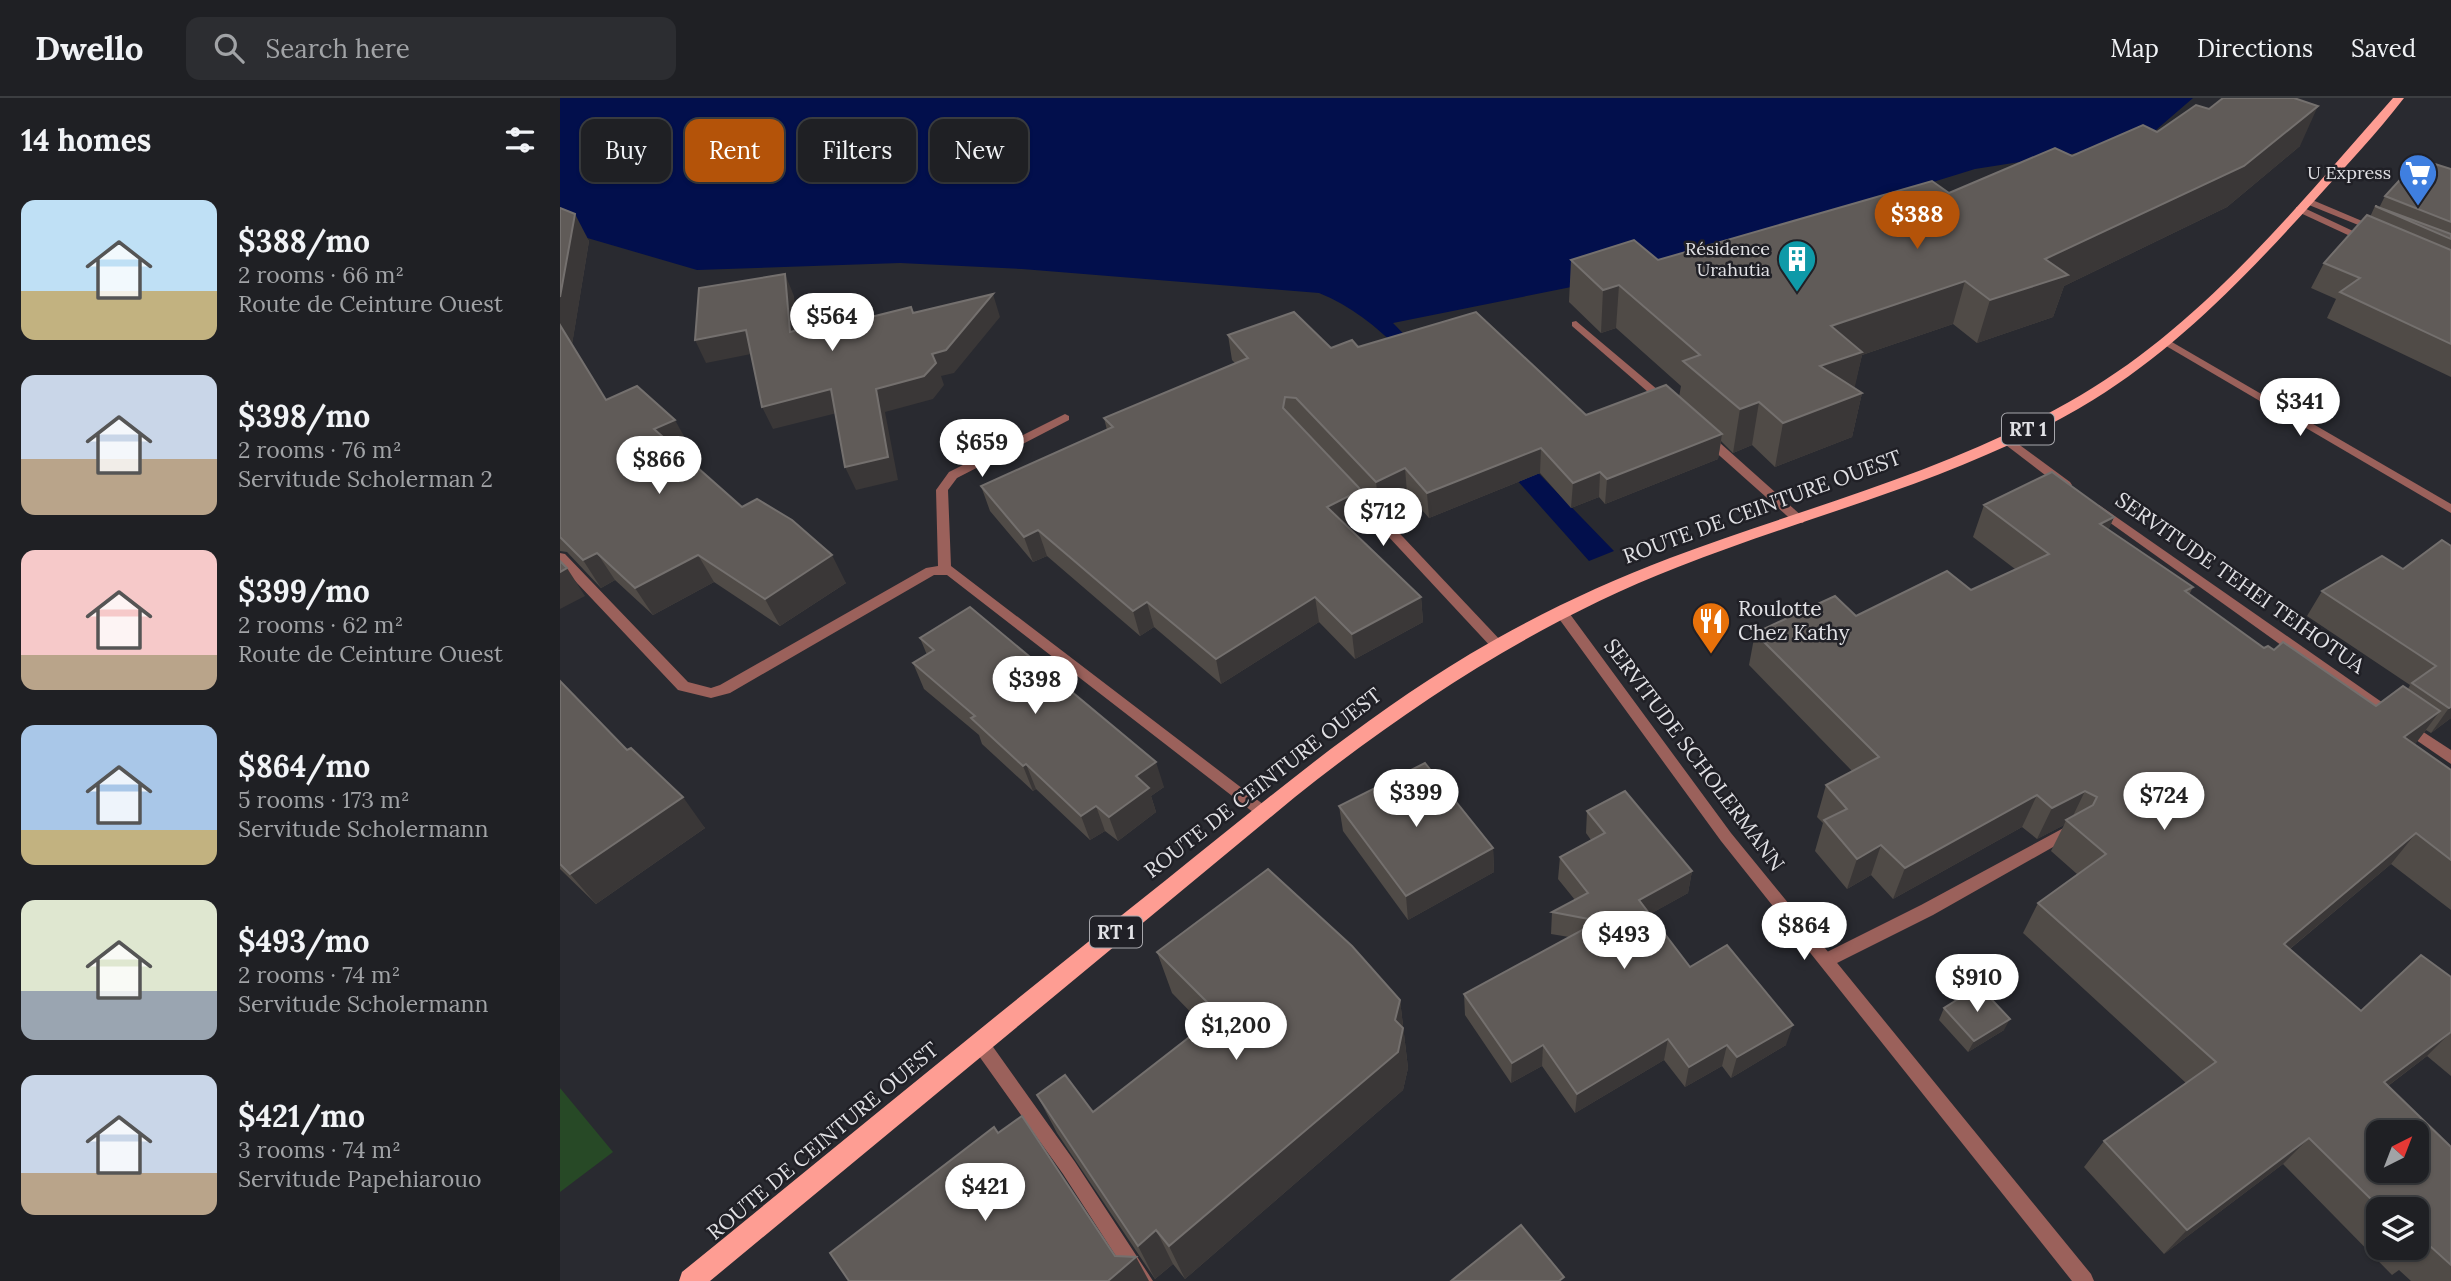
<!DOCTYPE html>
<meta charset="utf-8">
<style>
:root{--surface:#1f2024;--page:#2c2d31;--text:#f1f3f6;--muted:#a1a3a6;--line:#3c3e41;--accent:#b45309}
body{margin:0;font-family:Lora,serif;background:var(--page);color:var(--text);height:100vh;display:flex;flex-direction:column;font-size:26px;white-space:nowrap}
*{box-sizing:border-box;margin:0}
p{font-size:23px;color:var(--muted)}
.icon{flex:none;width:38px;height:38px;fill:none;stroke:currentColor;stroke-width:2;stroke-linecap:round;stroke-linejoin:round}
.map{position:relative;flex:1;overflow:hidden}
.sheet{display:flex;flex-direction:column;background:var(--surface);width:560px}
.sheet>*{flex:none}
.guide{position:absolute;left:21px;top:21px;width:665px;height:63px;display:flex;gap:14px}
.needle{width:46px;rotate:42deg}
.fabs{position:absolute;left:1806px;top:1022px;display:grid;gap:14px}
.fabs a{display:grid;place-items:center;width:63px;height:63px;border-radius:14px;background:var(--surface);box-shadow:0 2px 5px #0004,0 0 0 2px var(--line);font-size:35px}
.price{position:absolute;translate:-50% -60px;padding:0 16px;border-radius:24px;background:#fff;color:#222;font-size:23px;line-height:46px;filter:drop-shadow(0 2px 4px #0008)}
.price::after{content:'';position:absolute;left:50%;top:42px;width:21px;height:16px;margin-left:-10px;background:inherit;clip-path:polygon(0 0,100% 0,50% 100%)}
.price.active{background:var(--accent);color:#fff}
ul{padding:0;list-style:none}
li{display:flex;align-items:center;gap:21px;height:175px;padding:0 21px}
li span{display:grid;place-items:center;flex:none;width:196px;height:140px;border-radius:14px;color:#555}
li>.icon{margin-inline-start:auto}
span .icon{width:84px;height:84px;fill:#fffc;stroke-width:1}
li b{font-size:30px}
h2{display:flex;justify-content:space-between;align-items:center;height:84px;padding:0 21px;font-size:30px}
.tag{padding:0 24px;border-radius:14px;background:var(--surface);box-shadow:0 2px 5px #0004,0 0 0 2px var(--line);font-size:24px;line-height:63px}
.tag.active{background:var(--accent);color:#fff}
header{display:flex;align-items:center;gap:42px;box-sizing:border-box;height:98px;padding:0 35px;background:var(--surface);border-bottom:2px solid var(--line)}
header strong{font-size:33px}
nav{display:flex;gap:38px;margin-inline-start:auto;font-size:24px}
.search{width:490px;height:63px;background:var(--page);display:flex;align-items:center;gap:18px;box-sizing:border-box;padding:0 24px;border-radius:14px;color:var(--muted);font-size:26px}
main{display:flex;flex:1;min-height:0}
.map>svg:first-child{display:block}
.green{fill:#274926}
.water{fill:#020f4c}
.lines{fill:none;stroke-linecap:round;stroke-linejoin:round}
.lane{fill:#9b615b;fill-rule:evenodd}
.street{fill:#9b615b;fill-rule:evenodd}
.primary{fill:#fe9d93;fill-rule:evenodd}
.wall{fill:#504b47;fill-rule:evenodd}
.shaded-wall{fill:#3a3737}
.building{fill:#605b58;stroke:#74706e;stroke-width:2;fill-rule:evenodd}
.labels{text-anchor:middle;stroke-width:5;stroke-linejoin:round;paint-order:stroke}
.far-poi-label{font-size:18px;fill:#e1e1e5;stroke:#202026;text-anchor:end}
.shield{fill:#202026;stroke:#a7a7ac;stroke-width:2}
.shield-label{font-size:19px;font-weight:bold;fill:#e1e1e5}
.street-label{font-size:21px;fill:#e1e1e5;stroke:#202026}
.poi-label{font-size:21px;fill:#e1e1e5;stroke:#202026;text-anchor:start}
</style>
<header>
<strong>Dwello</strong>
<div class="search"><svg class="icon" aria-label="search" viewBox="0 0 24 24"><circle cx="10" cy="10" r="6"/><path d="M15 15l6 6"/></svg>Search here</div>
<nav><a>Map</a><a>Directions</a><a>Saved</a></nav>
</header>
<main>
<section class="sheet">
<h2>14 homes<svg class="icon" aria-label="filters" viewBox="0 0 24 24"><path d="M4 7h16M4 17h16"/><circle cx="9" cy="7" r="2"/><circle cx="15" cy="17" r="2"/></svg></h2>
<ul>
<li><span style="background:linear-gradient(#bfe0f5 65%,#c2b280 0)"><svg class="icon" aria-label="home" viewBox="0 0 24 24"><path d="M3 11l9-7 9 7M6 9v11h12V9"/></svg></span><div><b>$388/mo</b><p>2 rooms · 66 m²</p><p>Route de Ceinture Ouest</p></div></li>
<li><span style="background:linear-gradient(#c9d6e8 60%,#b9a48a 0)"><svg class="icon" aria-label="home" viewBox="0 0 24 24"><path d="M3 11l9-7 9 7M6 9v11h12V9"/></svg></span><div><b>$398/mo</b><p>2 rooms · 76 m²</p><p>Servitude Scholerman 2</p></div></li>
<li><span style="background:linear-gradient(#f6c9c9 75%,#b9a48a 0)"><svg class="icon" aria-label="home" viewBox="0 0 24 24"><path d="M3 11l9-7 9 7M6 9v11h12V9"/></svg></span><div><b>$399/mo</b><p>2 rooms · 62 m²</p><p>Route de Ceinture Ouest</p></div></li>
<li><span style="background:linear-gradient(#a9c7e8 75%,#c2b280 0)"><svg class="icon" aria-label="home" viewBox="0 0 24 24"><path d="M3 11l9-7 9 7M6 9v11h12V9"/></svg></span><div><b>$864/mo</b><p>5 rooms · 173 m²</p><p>Servitude Scholermann</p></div></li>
<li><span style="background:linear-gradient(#dfe7d0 65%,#9aa5b1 0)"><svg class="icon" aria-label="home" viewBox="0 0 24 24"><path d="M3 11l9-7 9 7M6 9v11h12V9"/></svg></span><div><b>$493/mo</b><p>2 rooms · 74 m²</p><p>Servitude Scholermann</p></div></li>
<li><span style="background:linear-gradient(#c9d6e8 70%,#b9a48a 0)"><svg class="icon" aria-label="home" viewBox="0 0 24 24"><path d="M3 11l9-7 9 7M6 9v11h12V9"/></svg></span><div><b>$421/mo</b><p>3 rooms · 74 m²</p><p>Servitude Papehiarouo</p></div></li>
</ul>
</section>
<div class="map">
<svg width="1891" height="1183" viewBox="0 0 1891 1183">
<rect width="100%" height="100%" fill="#292a30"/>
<!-- green -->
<polygon class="green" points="0,990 53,1054 0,1094"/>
<!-- water -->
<path class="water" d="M0,0H1633L1581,45L1415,71L1076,176L833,225L1054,453L1029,463C989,418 949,373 908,328C864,278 821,220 759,195L462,171L340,165L137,172L0,132Z"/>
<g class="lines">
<!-- lane -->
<g class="lane">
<polygon points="1016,223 1111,303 1111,307 1103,307 1012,228 1012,224"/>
<polygon points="1146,335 1150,336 1243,419 1245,422 1243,425 1235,425 1142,342 1142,336"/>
<polygon points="1511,726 1516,728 1519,732 1516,736 1373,817 1273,867 1267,869 1261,867 1259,862 1261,857 1361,807"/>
</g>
<!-- street -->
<g class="street">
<polygon points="1744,101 1750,101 1821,131 1813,133 1744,105"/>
<polygon points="1736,109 1742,109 1812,142 1803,144 1736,113"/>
<polygon points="1605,240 1891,406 1891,415 1601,245 1601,241"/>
<polygon points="505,316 509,318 509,322 397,380 388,392 391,468 708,710 711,714 708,718 703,720 698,718 387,477 374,477 170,595 151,600 118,592 0,467 0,455 5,456 128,584 151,590 160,587 366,470 378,468 376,392 389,374"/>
<polygon points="1446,337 1510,384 1512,387 1510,390 1502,390 1442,344 1442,338"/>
<polygon points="790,386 794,387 943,545 945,548 943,551 933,551 786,393 784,390 786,387"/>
<polygon points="1539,407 1836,614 1838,618 1836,622 1826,622 1535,414 1533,411"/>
<polygon points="1002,510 1007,512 1171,735 1531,1176 1534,1183 1512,1183 1161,743 997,518 995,515"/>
<polygon points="1848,624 1891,652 1891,666 1843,633 1841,629 1843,625"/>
<polygon points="420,937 426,939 515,1064 593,1183 572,1183 503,1076 414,951 411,945 414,939"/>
</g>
<!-- primary -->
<path class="primary" d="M1833,0H1844C1817,35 1786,68 1756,101C1689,175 1619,249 1533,302C1405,381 1257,414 1118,469C977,524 853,605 735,699L150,1183H119L122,1174C283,1043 443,911 606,782C705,703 801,621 910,556C974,518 1041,486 1110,460C1248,408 1393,373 1521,297C1645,224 1739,106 1833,0Z"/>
</g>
<!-- wall -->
<g class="wall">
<polygon points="1597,34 1740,48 1667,109 1504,188 1493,219 1417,245 1393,226 1302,257 1294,290 1302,295 1292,339 1215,369 1192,347 1173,355 1161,343 1158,361 1045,406 1039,399 1011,410 980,375 869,420 847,395 819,410 738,325 804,417 785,426 861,499 863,524 795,561 759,524 661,586 594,529 580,538 487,458 473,464 430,413 421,388 547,332 544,320 675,265 672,262 668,237 771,250 798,249 1026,317 1119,299 1121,288 1056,230 1041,235 1009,204 1011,162 1098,162 1389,95"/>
<polygon points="1891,71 1891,279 1767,220 1776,201 1751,190 1764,165 1810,119 1815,108 1819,110 1825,98"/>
<polygon points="0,110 29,143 12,246 46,302 130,349 119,354 182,409 286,485 220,528 154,484 93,517 55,482 41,490 7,454 0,453"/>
<path d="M1424,407L1554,419L1548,432L1633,489L1629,497L1704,550L1714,552L1816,608L1848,591L1850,587L1747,518L1762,493L1843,471L1891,448V620L1871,635L1866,632L1855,646L1891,672V812L1831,766L1730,851L1801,913L1891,879V978L1867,958L1828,988L1891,1049V1183H1851L1839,1172L1832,1177L1723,1066L1604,1156L1524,1069L1544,1043L1626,985L1463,835L1478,805L1517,776L1491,753L1504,727L1477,741L1462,729L1333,801L1311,777L1287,791L1255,753L1263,725L1257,719L1266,687L1292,673L1189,567L1195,535L1296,518L1411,492L1455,471L1413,439ZM1818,1111H1857V1150H1818Z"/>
<polygon points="360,540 604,689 591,698 596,714 558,743 545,733 530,742 476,691 473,693 422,646 419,637 364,591 353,565 367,557"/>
<polygon points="0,583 67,652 145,730 36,806 0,771"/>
<polygon points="779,708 933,750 934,774 848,822 783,733"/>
<polygon points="1027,713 1132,773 1128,795 1090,816 1130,869 1226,947 1171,980 1162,968 1125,989 1104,962 1015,1015 982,968 951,985 905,917 904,896 1009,839 991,836 992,814 1015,802 998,781 1000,759 1031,742 1026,735"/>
<polygon points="597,854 840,902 848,970 843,992 625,1181 613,1166 595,1181 497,1035 477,997 533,1014 644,928 612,895"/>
<polygon points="1384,910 1444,932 1408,954 1379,922"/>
</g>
<!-- shaded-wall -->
<g class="shaded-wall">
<polygon points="1758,8 1740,48 1667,109 1504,188 1493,219 1417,245 1430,202 1485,161"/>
<polygon points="15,116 29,143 12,247 0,227 0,199"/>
<polygon points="225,176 234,198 240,256 230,234"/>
<polygon points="1405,183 1393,226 1302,257 1293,297 1260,268 1271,228"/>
<polygon points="1059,187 1056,230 1041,235 1043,192"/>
<polygon points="433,196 440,219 394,275 381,278 384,287 373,301 325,314 338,382 296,392 285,369 316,291"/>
<polygon points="186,232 196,255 146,265 135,242"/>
<polygon points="271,291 281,314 213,331 202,309"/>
<polygon points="1302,295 1292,339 1215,369 1223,325"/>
<polygon points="1199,304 1192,347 1173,355 1180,311"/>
<polygon points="115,322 130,349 109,359 94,331"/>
<polygon points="1162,336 1158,361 1045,406 1047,381"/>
<polygon points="981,350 980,375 869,420 867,395"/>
<polygon points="845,370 847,395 819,410 816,384"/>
<polygon points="1040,374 1039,399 1011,410 1013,385"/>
<polygon points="801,392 804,417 770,434 767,409"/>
<polygon points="1554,419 1540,451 1540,426"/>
<polygon points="478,432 487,458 473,464 464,439"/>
<polygon points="37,455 55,482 41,490 23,462"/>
<polygon points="138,457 154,484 93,517 75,490"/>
<polygon points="272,457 286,485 220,528 205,501"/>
<polygon points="7,470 25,498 0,511 0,474"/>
<polygon points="755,499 759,524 661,586 656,561"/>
<polygon points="861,499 863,524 795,561 792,536"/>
<polygon points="587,504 594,529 580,538 573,513"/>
<polygon points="1891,609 1891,620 1871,635 1889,610"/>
<polygon points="1880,613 1856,645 1821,670 1844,639"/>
<polygon points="596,664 604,689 591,698 596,714 558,743 549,719 576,678"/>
<polygon points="466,666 476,691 473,693 463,668"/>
<polygon points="1525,693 1510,724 1506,722 1504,727 1477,741 1492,710"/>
<polygon points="1477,697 1462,729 1333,801 1345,770"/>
<polygon points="123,699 145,730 36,806 10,776"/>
<polygon points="536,708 545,733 530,742 521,718"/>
<polygon points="1856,735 1831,766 1701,875 1724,846"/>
<polygon points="1321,747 1311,777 1287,791 1297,761"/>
<polygon points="933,750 934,774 848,822 846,798"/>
<polygon points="1132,773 1128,795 1076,824 1079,802"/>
<polygon points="840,902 848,970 843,992 625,1181 609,1148 835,922"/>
<polygon points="1450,921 1444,932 1408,954 1414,943"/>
<polygon points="1233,927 1226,947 1171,980 1177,959"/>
<polygon points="1891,934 1867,958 1796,1012 1824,984"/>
<polygon points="1108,941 1104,962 1015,1015 1017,996"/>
<polygon points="983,947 982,968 951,985 952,965"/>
<polygon points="1167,947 1162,968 1125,989 1129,969"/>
<polygon points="1749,1040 1723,1066 1604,1156 1627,1132"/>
<polygon points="596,1132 613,1166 595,1181 578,1148"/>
<polygon points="576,1159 589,1183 548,1183"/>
</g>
<!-- building -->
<g class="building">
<polygon points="1663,0 1734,0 1758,8 1684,68 1485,161 1508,177 1430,202 1405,183 1271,228 1302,254 1260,268 1302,295 1223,325 1199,304 1180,311 1123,263 1140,257 1059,187 1043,192 1011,162 1074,142 1098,162 1372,83 1389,95 1495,50 1512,58 1583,27 1597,34 1636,7 1649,11"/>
<polygon points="1859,61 1891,71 1891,124 1825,98"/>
<polygon points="1815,108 1891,136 1891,141"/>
<polygon points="0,110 15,116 0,199"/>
<polygon points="1807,117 1891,152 1891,246 1780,194 1800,180 1764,165"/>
<polygon points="225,176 230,234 261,226 263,231 351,209 353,215 433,196 386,252 372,256 376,265 364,278 316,291 328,359 285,369 271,291 202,309 186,232 135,242 139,190"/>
<polygon points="734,214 771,250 792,242 798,249 916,214 1026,317 1106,287 1162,336 1047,381 1040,374 1013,385 981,350 867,395 845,370 816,384 736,300 725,299 723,310 801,392 767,409 861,499 792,536 755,499 656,561 587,504 573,513 478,432 464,439 421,388 553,329 544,320 688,260 668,237"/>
<polygon points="0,227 46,302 77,288 115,322 94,331 182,409 197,401 232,422 272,457 205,501 138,457 75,490 37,455 23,462 0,439"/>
<path d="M1492,374L1554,419L1540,426L1633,489L1625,493L1704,550L1708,548L1714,552L1723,544L1816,608L1843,588L1880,613L1844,639L1891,672V762L1856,735L1724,846L1801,913L1861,857L1891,879V934L1824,984L1891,1049V1167L1870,1148L1864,1153L1857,1146V1111H1821L1749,1040L1627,1132L1544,1043L1656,964L1478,805L1546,756L1506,722L1533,707L1537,699L1525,693L1492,710L1477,697L1345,770L1321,747L1297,761L1264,722L1287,711L1266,687L1319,659L1195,535L1275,498L1296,518L1387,473L1411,492L1489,456L1424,407ZM1818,1034H1857V1073H1818Z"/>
<polygon points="1882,442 1891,448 1891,609 1889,610 1852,585 1876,568 1762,493 1822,458 1843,471"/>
<polygon points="0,463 7,470 0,474"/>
<polygon points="410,509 596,664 576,678 589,690 549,719 536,708 521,718 466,666 463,668 411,620 415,618 353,565 374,552 360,540"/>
<polygon points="0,583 67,652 71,650 123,699 10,776 0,766"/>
<polygon points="865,665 933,750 846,798 779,708"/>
<polygon points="1065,693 1132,773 1079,802 1130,869 1167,847 1233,927 1177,959 1167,947 1129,969 1108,941 1017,996 983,947 952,965 904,896 1039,823 992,814 1028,795 1000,759 1045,735 1027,713"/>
<polygon points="708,771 792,848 840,902 835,922 843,930 838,954 609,1148 596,1132 578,1148 477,997 505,977 533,1014 659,916 597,854"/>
<polygon points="1419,888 1450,921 1414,943 1384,910"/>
<polygon points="462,1018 555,1158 576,1159 548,1183 289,1183 270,1155 434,1029 438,1035"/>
<polygon points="961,1127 1004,1179 999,1183 891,1183"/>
</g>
<!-- icons -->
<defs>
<g id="supermarket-pin" transform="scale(2.0125)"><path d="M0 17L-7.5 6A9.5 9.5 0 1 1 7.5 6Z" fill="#3f7fe0" stroke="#202026"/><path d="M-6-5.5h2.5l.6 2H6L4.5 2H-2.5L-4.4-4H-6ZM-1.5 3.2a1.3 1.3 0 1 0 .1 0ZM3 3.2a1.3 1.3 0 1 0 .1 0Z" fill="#fff"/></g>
<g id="building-pin" transform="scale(2.0125)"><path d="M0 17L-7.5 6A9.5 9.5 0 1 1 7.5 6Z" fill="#0f9aa8" stroke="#202026"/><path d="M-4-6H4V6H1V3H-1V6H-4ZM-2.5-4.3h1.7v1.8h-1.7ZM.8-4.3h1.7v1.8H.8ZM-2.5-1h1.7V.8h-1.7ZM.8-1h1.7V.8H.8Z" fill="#fff"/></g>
<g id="restaurant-pin" transform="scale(2.0125)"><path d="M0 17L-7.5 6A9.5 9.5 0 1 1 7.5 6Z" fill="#e8710a" stroke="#202026"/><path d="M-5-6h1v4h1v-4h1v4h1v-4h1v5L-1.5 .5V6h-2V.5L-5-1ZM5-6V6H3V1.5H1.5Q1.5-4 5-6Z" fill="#fff"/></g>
</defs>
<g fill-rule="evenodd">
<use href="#supermarket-pin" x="1858" y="75"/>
<use href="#building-pin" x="1237" y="161"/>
<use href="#restaurant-pin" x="1151" y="523"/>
</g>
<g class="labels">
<!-- far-poi labels -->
<g class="far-poi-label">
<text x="1831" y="81">U Express</text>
<text x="1210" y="157">Résidence<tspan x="1210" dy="21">Urahutia</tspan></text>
</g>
<!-- shield labels -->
<g class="shield">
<rect x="1442" y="315.5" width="52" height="31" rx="5"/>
<rect x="530" y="818.5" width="52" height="31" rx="5"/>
</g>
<g class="shield-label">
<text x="1468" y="338">RT 1</text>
<text x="556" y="841">RT 1</text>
</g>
<!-- street labels -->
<g class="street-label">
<text transform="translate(1202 409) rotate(-20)" y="7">ROUTE DE CEINTURE OUEST</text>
<text transform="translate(1680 485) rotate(35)" y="7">SERVITUDE TEHEI TEIHOTUA</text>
<text transform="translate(1134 657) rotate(53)" y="7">SERVITUDE SCHOLERMANN</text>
<text transform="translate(703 685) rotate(-38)" y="7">ROUTE DE CEINTURE OUEST</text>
<text transform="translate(263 1043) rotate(-40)" y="7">ROUTE DE CEINTURE OUEST</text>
</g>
<!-- poi labels -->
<g class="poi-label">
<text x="1178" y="518">Roulotte<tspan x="1178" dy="24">Chez Kathy</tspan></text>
</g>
</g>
</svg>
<div class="fabs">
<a><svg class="needle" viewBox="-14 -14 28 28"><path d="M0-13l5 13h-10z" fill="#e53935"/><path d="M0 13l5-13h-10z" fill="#a1a3a6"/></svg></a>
<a><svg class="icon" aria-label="layers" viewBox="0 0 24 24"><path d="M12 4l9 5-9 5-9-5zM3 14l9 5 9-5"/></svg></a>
</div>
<b class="price active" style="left:1357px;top:153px">$388</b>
<b class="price" style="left:272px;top:255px">$564</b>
<b class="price" style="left:1740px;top:340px">$341</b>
<b class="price" style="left:422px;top:381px">$659</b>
<b class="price" style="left:99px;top:398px">$866</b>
<b class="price" style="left:823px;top:450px">$712</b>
<b class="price" style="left:475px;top:618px">$398</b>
<b class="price" style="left:856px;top:731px">$399</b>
<b class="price" style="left:1604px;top:734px">$724</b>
<b class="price" style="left:1244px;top:864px">$864</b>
<b class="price" style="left:1064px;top:873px">$493</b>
<b class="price" style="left:1417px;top:916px">$910</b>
<b class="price" style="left:676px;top:964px">$1,200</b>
<b class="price" style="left:425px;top:1125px">$421</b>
<div class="guide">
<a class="tag">Buy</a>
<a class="tag active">Rent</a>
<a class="tag">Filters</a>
<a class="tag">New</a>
</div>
</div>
</main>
